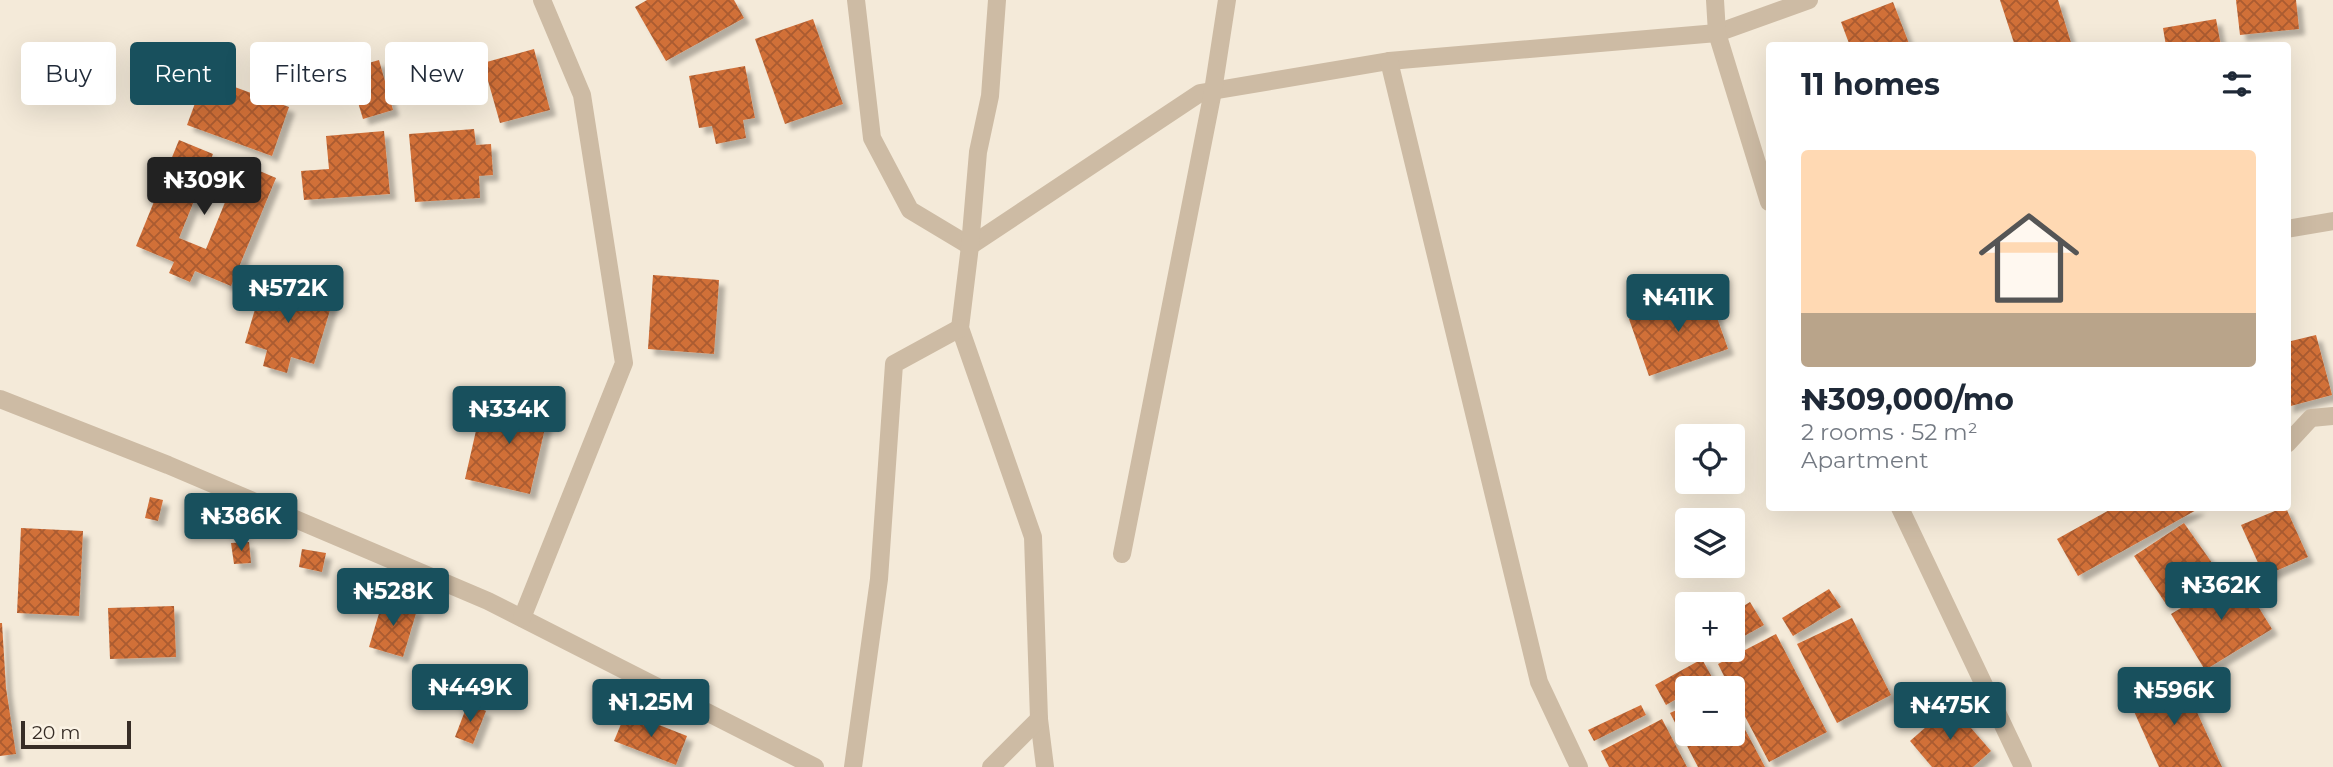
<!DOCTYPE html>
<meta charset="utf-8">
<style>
:root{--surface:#fff;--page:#f6f6f7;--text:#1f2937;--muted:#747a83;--line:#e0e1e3;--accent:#18505d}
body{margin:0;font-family:Montserrat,sans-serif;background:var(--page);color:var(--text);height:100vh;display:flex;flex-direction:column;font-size:26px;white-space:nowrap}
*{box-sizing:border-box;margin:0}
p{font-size:23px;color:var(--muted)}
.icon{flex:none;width:38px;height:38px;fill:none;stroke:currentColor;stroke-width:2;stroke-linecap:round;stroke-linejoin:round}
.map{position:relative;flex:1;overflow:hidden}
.panel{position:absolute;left:1766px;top:42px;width:525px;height:469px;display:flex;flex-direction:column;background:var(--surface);border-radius:7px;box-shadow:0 7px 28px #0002}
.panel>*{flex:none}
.hud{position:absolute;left:21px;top:42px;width:665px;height:63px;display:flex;gap:14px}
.buttons{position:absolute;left:1675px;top:424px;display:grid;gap:14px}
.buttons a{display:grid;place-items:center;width:70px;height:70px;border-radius:7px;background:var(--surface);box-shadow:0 7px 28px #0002;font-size:35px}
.scale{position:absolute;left:21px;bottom:18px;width:110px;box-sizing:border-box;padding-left:7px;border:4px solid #372d26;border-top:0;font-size:19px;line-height:24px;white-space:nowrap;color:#372d26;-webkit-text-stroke:5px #fbf3e5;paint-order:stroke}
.price{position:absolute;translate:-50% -60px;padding:0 16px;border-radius:7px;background:var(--accent);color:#fff;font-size:23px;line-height:46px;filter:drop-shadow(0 2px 4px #0008)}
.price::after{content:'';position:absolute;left:50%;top:42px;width:21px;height:16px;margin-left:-10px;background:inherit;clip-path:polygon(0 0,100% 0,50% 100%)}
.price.on{background:#222;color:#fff}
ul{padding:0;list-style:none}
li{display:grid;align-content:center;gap:14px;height:371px;padding:0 35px}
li+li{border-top:2px solid var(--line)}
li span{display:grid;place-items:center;height:217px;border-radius:7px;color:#555}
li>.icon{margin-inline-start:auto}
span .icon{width:126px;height:126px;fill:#fffc;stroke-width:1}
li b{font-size:30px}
h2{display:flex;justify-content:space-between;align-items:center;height:84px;padding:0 35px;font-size:30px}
.pill{padding:0 24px;border-radius:7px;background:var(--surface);box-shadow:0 7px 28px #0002;font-size:24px;line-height:63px}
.pill.on{background:var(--accent);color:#fff}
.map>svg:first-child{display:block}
.building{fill:url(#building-cross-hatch);filter:url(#shadow)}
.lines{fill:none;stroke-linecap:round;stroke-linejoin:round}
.minor{stroke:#cdbba4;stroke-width:18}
</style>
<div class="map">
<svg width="2333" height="767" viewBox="0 0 2333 767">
<defs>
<pattern id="building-cross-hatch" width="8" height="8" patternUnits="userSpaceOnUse" patternTransform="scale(1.75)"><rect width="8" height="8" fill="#d16f39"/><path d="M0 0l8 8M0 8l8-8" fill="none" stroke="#aa5c30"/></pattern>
<filter id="shadow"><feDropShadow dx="6" dy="6" stdDeviation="2" flood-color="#0004"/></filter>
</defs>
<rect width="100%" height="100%" fill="#f4ead9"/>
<!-- building -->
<g class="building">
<polygon points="647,0 734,0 744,18 666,61 635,7"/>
<polygon points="2000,0 2058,0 2072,46 2015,46"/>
<polygon points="2236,0 2296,0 2299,29 2240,35"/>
<polygon points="1893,2 1910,46 1850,46 1841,22"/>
<polygon points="813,19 843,104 785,124 755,39"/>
<polygon points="2216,19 2221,46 2166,46 2163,28"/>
<polygon points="534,49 550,110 500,123 483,63"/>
<polygon points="379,60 393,110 363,119 348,69"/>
<polygon points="745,66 755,118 743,120 746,138 716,144 712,126 699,128 689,76"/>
<polygon points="205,76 289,107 272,156 187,125"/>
<polygon points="474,129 476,145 491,144 493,175 479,176 480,198 415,202 409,134"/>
<polygon points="384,131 390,194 304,200 301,171 329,169 326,136"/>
<polygon points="179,140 213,154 179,238 206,249 241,163 276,178 231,286 195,271 190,282 169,273 174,262 136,246"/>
<polygon points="653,275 719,280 714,354 648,349"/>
<polygon points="264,279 333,300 314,364 291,357 287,373 263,366 267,350 245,343"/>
<polygon points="1708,292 1728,349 1649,376 1629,319"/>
<polygon points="2316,335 2332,395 2287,407 2287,342"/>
<polygon points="507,397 550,406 530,494 465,479 480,413 502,418"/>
<polygon points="150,497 163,500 158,521 145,518"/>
<polygon points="2113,508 2200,508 2078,576 2057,539"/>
<polygon points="2282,508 2286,508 2308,557 2264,576 2241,525"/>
<polygon points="2184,523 2217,570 2166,604 2134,556"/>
<polygon points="21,528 83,531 79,616 17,613"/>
<polygon points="249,542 251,563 234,564 231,543"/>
<polygon points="302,549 326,553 322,572 299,567"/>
<polygon points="2238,574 2272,629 2205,670 2171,614"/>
<polygon points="1829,589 1841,607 1793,636 1782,618"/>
<polygon points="383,600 417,610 403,657 369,647"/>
<polygon points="1750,602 1764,625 1732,643 1732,613"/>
<polygon points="174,606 176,657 110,659 108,608"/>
<polygon points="1852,618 1891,695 1837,723 1797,644"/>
<polygon points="0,623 2,623 6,688 16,754 0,756"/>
<polygon points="1776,634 1827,732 1769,762 1732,692 1732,688 1730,688 1718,664"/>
<polygon points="1702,659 1713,679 1697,688 1687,688 1687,693 1666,705 1655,685"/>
<polygon points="2180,675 2222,767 2159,767 2128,698"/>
<polygon points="468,703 486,711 473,744 455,737"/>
<polygon points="1641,705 1646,715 1594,741 1588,730"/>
<polygon points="1687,705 1687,733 1732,733 1732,705 1765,767 1698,767 1670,713"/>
<polygon points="1951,705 1991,751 1973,767 1932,767 1910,741"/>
<polygon points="626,712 687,736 676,765 614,741"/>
<polygon points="1662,719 1687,767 1609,767 1601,751"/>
</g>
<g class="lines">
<!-- minor -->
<g class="minor">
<polyline points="856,0 872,138 910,210 970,246 1200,93 1389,61 1717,33 1809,0"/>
<polyline points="997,0 990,96 978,152 970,246 960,328 1033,537 1039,719 1045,767"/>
<polyline points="1715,0 1717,33 1769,202"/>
<polyline points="1389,61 1539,682 1579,767"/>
<polyline points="2287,229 2333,221"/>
<polyline points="0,399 168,465 488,601 815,767"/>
<polyline points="2287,444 2311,418 2333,416"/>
<polyline points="1900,508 2023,767"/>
<polyline points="1122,554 1213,91 1227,0"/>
<polyline points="522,618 624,363 582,95 542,0"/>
<polyline points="853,767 879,579 894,364 960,328"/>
<polyline points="991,767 1039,719"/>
</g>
</g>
</svg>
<div class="buttons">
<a><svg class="icon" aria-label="locate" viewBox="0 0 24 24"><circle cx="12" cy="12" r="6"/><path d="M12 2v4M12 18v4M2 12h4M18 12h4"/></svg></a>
<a><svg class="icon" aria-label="layers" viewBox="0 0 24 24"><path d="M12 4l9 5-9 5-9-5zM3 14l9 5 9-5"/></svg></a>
<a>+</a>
<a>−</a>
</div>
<div class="scale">20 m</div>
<b class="price on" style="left:204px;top:217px">₦309K</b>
<b class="price" style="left:288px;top:325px">₦572K</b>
<b class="price" style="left:1678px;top:334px">₦411K</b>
<b class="price" style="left:509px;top:446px">₦334K</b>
<b class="price" style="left:241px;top:553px">₦386K</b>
<b class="price" style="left:2221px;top:622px">₦362K</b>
<b class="price" style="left:393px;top:628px">₦528K</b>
<b class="price" style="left:470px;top:724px">₦449K</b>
<b class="price" style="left:2174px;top:727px">₦596K</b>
<b class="price" style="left:651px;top:739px">₦1.25M</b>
<b class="price" style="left:1950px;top:742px">₦475K</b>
<div class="hud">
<a class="pill">Buy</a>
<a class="pill on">Rent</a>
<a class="pill">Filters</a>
<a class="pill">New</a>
</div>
<section class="panel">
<h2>11 homes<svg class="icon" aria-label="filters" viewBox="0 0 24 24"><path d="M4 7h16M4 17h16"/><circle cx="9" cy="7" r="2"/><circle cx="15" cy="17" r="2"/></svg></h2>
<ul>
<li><span style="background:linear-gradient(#ffd9b3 75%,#b9a48a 0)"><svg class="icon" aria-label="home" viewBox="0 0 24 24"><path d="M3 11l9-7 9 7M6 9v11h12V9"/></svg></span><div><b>₦309,000/mo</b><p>2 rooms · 52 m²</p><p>Apartment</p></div></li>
</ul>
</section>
</div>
